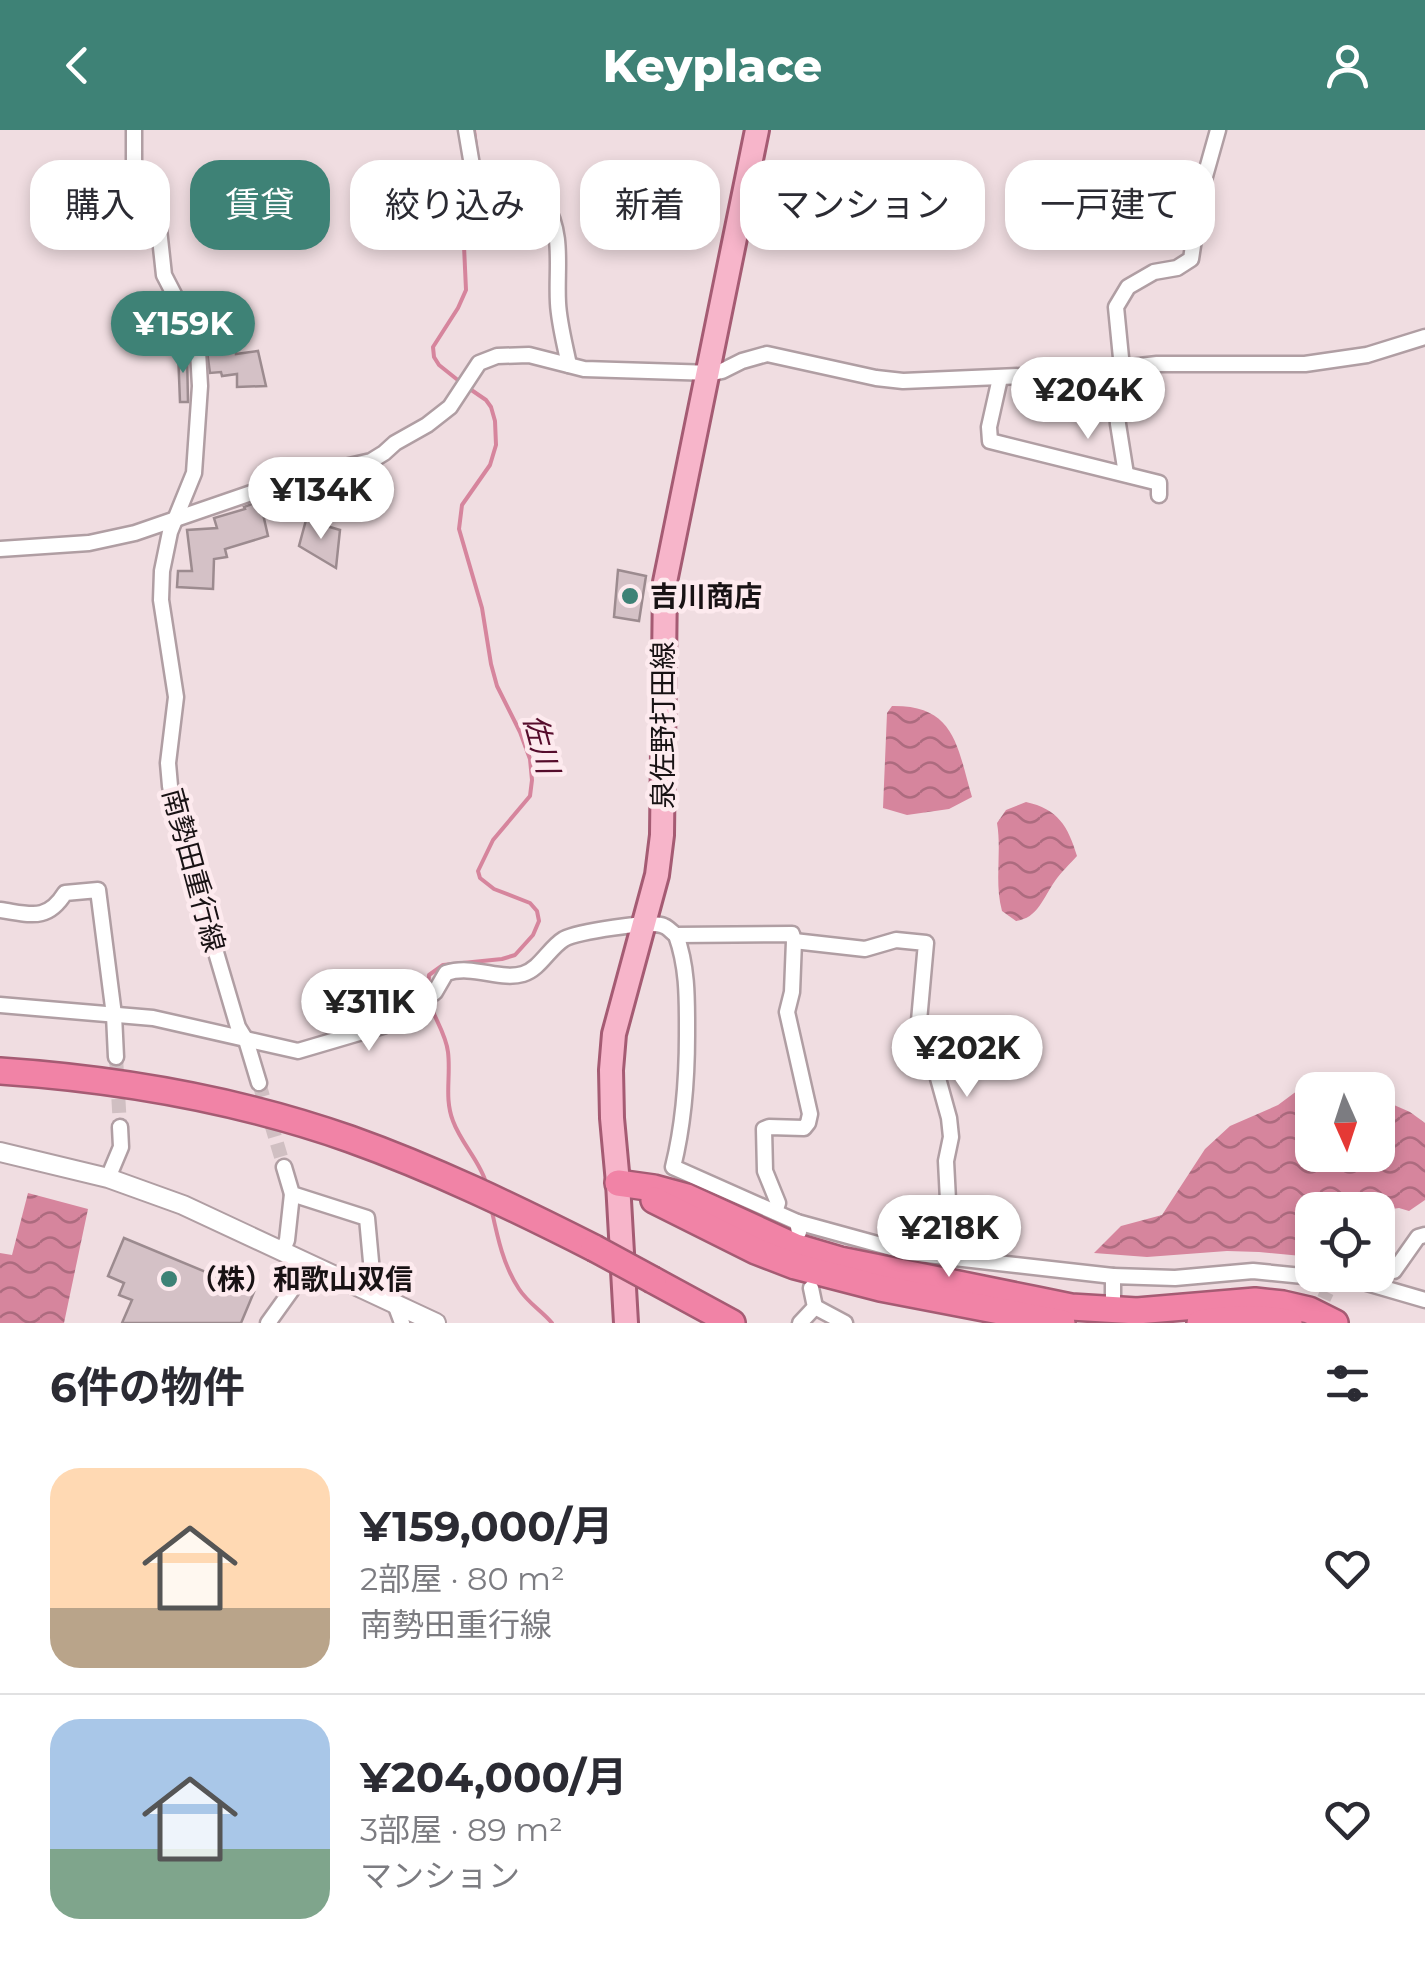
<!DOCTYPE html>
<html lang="ja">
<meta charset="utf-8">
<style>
:root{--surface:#fff;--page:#f7f7f7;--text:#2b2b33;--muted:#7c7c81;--line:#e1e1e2;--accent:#3e8276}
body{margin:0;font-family:Montserrat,"Noto Sans JP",sans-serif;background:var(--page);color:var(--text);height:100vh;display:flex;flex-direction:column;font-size:38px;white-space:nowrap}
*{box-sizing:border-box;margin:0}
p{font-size:32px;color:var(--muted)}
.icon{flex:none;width:55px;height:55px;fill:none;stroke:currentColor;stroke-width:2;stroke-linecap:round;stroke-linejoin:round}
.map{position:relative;height:1193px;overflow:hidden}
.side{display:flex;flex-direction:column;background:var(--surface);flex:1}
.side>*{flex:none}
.guide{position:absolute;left:30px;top:30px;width:1365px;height:90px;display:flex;gap:20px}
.needle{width:65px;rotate:177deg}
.tools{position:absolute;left:1295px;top:942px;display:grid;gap:20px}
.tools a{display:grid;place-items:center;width:100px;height:100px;border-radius:20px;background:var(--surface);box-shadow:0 5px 15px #0003;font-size:50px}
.price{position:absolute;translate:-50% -85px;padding:0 22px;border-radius:35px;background:#fff;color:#222;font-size:32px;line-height:65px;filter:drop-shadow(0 2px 5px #0008)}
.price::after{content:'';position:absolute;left:50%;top:60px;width:30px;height:22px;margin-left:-15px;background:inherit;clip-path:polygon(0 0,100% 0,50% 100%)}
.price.active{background:var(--accent);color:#fff}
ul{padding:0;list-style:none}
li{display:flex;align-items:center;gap:30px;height:250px;padding:0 50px}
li+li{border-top:2px solid var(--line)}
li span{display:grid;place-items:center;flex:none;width:280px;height:200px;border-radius:30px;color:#555}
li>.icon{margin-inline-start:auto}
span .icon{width:120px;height:120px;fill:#fffc;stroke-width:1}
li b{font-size:42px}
h2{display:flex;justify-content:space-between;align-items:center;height:120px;padding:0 50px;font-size:42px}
.chip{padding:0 35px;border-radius:30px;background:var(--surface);box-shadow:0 5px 15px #0003;font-size:35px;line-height:90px}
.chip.active{background:var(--accent);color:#fff}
header{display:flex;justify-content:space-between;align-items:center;height:130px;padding:0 50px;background:var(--accent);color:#fff;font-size:45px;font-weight:800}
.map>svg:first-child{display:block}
.water{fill:url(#water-waves)}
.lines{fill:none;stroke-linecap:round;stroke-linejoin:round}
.stream{stroke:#d6859d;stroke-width:4}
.building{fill:#d4c1c6;stroke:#9c8b8f;stroke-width:2.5}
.minor-tunnel{stroke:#d0bfc2;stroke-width:14;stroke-dasharray:14 7;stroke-linecap:butt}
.minor-casing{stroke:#b09ea3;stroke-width:19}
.tertiary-casing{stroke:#b09ea3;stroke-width:22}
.primary-casing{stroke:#a55b73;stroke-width:28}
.motorway-casing{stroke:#a55b73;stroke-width:30}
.minor{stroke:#fff;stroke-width:14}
.tertiary{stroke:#fff;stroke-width:18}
.primary{stroke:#f7b5ca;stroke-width:22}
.motorway{stroke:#f183a6;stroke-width:25}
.motorway-bridge-casing{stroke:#a55b73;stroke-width:30;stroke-linecap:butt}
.motorway-bridge{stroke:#f183a6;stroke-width:25}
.poi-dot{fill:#3e8276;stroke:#fdeaee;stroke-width:4}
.labels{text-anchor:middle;stroke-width:9;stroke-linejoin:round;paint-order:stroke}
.poi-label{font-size:28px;font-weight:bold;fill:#181214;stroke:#fdeaee;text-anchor:start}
.street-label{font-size:28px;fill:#181214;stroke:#fdeaee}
.water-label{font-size:30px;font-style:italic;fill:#560d2c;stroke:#fdeaee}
</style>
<header><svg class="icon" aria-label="back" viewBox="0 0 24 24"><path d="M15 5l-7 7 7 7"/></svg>Keyplace<svg class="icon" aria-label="person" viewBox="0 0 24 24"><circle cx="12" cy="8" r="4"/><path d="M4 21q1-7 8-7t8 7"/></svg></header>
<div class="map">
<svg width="1425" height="1193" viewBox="0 0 1425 1193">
<defs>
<pattern id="water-waves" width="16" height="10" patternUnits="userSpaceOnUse" patternTransform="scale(2.5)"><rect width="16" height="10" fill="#d6859d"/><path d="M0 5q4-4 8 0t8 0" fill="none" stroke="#ad6b7f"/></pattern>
</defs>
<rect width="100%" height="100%" fill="#f0dde1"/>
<!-- water -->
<g class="water">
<path d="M892,576C956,575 957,617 972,667L949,679L907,685L883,678L887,583Z"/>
<path d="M1026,672C1058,679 1068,696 1077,726C1070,734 1061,742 1055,751C1043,768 1038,788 1016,791L1002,781C994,752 1002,722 997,693L1006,680Z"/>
<polygon points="1317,946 1327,948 1357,960 1312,960 1312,1025 1378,1025 1378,968 1410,982 1425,993 1425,1070 1409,1081 1399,1078 1378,1081 1312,1080 1312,1127 1259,1122 1227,1121 1147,1127 1094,1123 1121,1096 1162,1085 1205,1019 1230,996 1278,975"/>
<polygon points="28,1063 88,1079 64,1193 0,1193 0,1123 12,1125"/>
</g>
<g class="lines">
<!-- stream -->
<g class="stream">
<polyline points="474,0 477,24"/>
<polyline points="459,251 439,235 434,227 433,217 458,178 466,160 464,116 479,58"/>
<polyline points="428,862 429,845 443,835 502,829 515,825 533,805 539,791 537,781 530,773 494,759 480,748 478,741 493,710 530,666 532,650 530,629 520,602 497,556 491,534 482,478 459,399 462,375 490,335 496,315 495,291 491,277 486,270 467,257"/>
<path d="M429,871C434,888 446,904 448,922C451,946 444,968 453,991C461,1013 481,1033 486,1053"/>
<path d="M491,1077C497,1105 503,1135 519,1159C528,1173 542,1181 552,1193"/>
</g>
</g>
<!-- building -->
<g class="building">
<polygon points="215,199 218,222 236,220 236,224 258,221 266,256 237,257 237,244 222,246 221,242 210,243 204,200"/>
<polygon points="178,221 187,221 187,222 188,272 180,272"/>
<polygon points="260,371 268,406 225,419 227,427 214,429 213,459 177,457 178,441 192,441 187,400 217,398 214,388 245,379 244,377"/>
<polygon points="306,390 340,400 336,438 299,416"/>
<polygon points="618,440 646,446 639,491 614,487"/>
<polygon points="124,1108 254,1162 241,1193 122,1193 132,1170 119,1165 124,1153 108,1146"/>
</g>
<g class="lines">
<!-- minor-tunnel -->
<g class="minor-tunnel">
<polyline points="116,927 120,997"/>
<polyline points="259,953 284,1037"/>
<polyline points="1315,1188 1327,1162"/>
</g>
<!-- minor casing -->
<g class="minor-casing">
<g id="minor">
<polyline points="134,0 134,36 153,75 159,99 164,145 194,203 198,221 200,256 194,343 170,402 162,441 161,470 176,567 168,633 170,656 173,671 195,726 202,775 238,897 246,910 259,953"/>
<path d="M466,0L474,47L485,54L545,73C564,105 556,138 558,173C559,193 565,215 569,235"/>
<polyline points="1122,238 1116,177 1128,157 1154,142 1177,138 1191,129 1202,57 1218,0"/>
<polyline points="1114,239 1118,294 1126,344"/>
<polyline points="1000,248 989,297 990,311 1159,353 1159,365"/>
<polyline points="0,419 89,413 135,403 292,349 371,331 384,323 395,313 427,295 450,277 479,233 497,226 529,225 584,239 713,243 722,241 742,231 767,224 876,248 903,251 1068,244 1157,234 1305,234 1367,225 1425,207"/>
<path d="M0,780C30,784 47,792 65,763L98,760L114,885L116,927"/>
<path d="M676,805C688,838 687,871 687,905C687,950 684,993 673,1037L797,1092L799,1102"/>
<polyline points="794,811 865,819 896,810 926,813 919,891 936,941 949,988 951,1007 946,1031 951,1129"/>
<path d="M0,875L153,888L298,921L383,896L419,875L435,862L446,843C473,834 500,851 523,844C540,839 549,818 564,809C577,802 650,790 664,796C666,796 674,804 676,805L792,804L794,811L792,862L787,882L810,984L808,993L804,998L769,997L764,999L765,1041L778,1073L775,1082"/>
<polyline points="284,1037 292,1064 367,1088 374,1164"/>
<polyline points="108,1048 121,1017 120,997"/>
<polyline points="797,1092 910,1123 1113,1146"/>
<polyline points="282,1122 287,1110 292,1064"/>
<polyline points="1378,1142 1394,1141 1418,1107 1425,1105"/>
<polyline points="1113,1171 1113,1146 1175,1148 1253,1141 1363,1152 1425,1170"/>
<polyline points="395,1174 402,1193"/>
<polyline points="815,1177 845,1193"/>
<polyline points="268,1193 291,1161 305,1133"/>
<polyline points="800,1193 815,1177 811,1158"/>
</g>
</g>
<!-- tertiary casing -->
<g class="tertiary-casing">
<polyline id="tertiary" points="0,1022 108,1048 183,1075 436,1193"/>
</g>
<!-- primary casing -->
<g class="primary-casing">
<polyline id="primary" points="626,1193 618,1053 612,988 611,940 614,904 657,745 662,705 665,452 757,0"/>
</g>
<!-- motorway casing -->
<g class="motorway-casing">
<g id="motorway">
<path d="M0,941C118,949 239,970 350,1009C434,1039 515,1078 594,1118"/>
<polyline points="618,1053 654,1058 687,1067 796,1117 840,1130 1037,1170 1071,1177 1137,1181 1255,1171 1283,1174 1309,1180 1335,1193"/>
<polyline points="654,1070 756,1121 795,1136 880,1158 1062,1193"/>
<polyline points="653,1150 732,1193"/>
<path d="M1200,1193C1229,1188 1260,1186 1289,1193"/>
</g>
</g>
<!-- minor -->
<use href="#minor" class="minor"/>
<!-- tertiary -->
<use href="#tertiary" class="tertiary"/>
<!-- primary -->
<use href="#primary" class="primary"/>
<!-- motorway -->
<use href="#motorway" class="motorway"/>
<!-- motorway-bridge casing -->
<g class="motorway-bridge-casing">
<polyline id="motorway-bridge" points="594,1118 653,1150"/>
</g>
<!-- motorway-bridge -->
<use href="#motorway-bridge" class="motorway-bridge"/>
</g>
<!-- markers -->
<g class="poi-dot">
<circle cx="630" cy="466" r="10"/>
<circle cx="169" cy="1149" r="10"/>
</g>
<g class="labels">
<!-- poi labels -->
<g class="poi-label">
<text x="650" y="476">吉川商店</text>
<text x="189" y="1159">（株）和歌山双信</text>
</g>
<!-- street labels -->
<g class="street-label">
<text transform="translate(663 595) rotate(-90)" y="10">泉佐野打田線</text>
<text transform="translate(194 740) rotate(75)" y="10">南勢田重行線</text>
</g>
<!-- water labels -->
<g class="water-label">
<text transform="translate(541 614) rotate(75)" y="10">佐川</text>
</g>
</g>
</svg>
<div class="tools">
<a><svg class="needle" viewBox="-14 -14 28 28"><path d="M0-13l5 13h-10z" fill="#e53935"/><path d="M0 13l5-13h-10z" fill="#7c7c81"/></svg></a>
<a><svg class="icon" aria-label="locate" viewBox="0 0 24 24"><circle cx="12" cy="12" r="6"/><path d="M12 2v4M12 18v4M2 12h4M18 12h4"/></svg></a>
</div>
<b class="price active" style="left:183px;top:246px">¥159K</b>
<b class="price" style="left:1088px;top:312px">¥204K</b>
<b class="price" style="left:321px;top:412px">¥134K</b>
<b class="price" style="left:369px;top:924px">¥311K</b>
<b class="price" style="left:967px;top:970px">¥202K</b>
<b class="price" style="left:949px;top:1150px">¥218K</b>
<div class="guide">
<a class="chip">購入</a>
<a class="chip active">賃貸</a>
<a class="chip">絞り込み</a>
<a class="chip">新着</a>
<a class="chip">マンション</a>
<a class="chip">一戸建て</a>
</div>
</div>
<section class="side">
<h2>6件の物件<svg class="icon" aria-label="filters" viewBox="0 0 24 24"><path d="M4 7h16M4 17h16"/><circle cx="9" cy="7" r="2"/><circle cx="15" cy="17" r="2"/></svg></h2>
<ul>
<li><span style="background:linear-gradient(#ffd9b3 70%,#b9a48a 0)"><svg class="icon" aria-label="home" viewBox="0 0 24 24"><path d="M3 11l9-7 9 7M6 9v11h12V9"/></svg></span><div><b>¥159,000/月</b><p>2部屋 · 80 m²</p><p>南勢田重行線</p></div><svg class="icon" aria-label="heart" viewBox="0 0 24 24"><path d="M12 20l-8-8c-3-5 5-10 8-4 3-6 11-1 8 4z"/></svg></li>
<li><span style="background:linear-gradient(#a9c7e8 65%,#7fa58c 0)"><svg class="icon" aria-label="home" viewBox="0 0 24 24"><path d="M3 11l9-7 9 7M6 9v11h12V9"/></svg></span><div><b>¥204,000/月</b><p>3部屋 · 89 m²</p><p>マンション</p></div><svg class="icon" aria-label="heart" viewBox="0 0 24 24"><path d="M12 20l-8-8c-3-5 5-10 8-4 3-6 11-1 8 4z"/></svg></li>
</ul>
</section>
